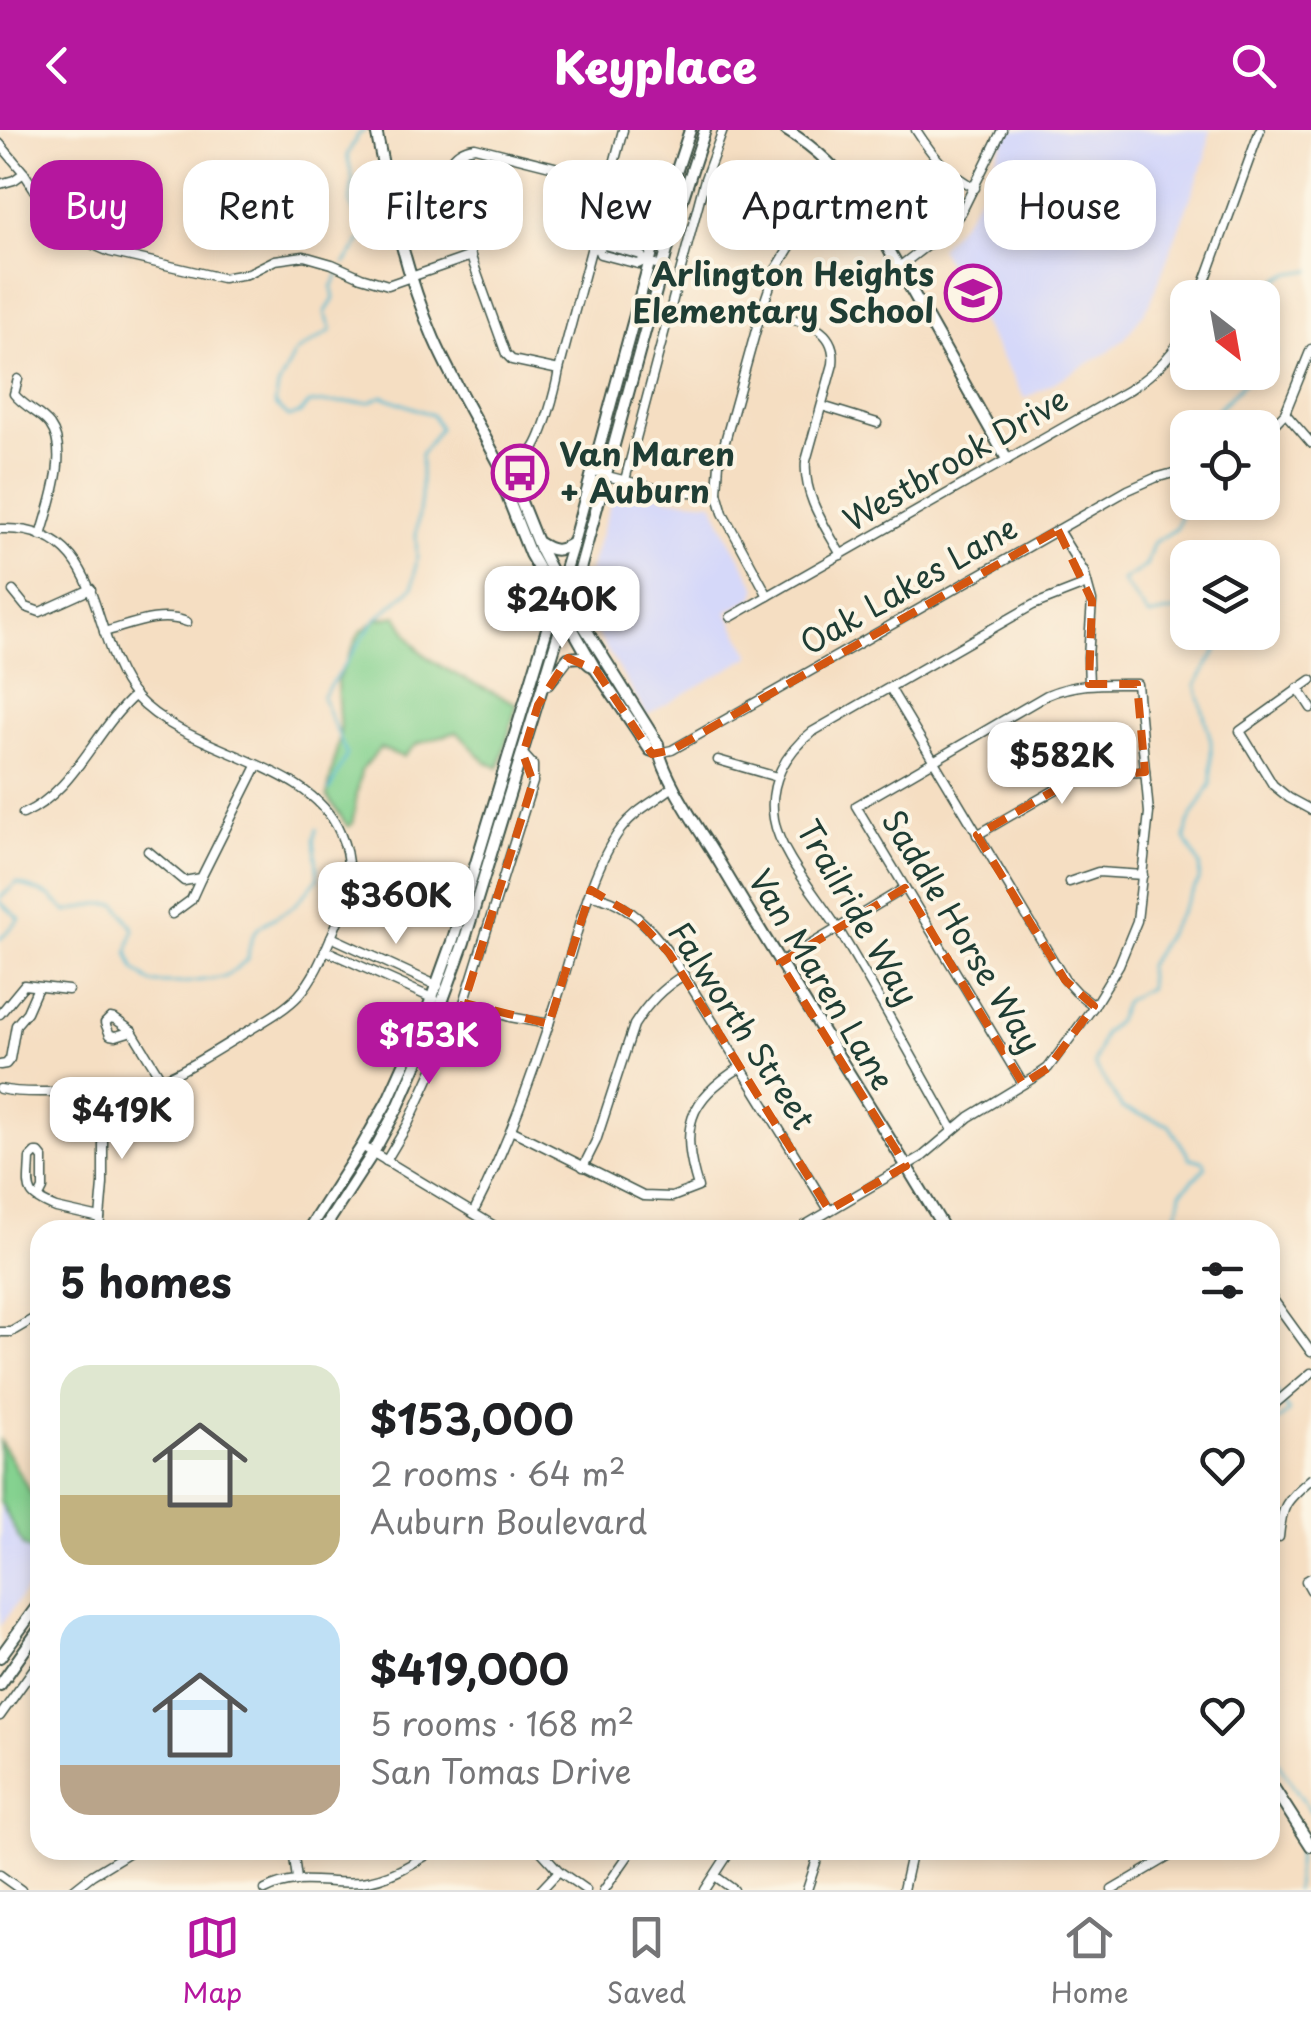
<!DOCTYPE html>
<meta charset="utf-8">
<style>
:root{--surface:#fff;--page:#f2f2f2;--text:#202124;--muted:#757577;--line:#e0e0e0;--accent:#b5179e}
body{margin:0;font-family:"Playpen Sans",sans-serif;background:var(--page);color:var(--text);height:100vh;display:flex;flex-direction:column;font-size:38px;white-space:nowrap}
*{box-sizing:border-box;margin:0}
p{font-size:32px;color:var(--muted)}
.icon{flex:none;width:55px;height:55px;fill:none;stroke:currentColor;stroke-width:2;stroke-linecap:round;stroke-linejoin:round}
.map{position:relative;flex:1;overflow:hidden}
.panel{position:absolute;left:30px;top:1090px;width:1250px;height:640px;display:flex;flex-direction:column;background:var(--surface);border-radius:30px;box-shadow:0 5px 15px #0003}
.panel>*{flex:none}
.hud{position:absolute;left:30px;top:30px;width:1252px;height:90px;display:flex;gap:20px}
.needle{width:65px;rotate:149deg}
.buttons{position:absolute;left:1170px;top:150px;display:grid;gap:20px}
.buttons a{display:grid;place-items:center;width:110px;height:110px;border-radius:20px;background:var(--surface);box-shadow:0 5px 15px #0003;font-size:50px}
.price{position:absolute;translate:-50% -85px;padding:0 22px;border-radius:20px;background:#fff;color:#222;font-size:32px;line-height:65px;filter:drop-shadow(0 2px 5px #0008)}
.price::after{content:'';position:absolute;left:50%;top:60px;width:30px;height:22px;margin-left:-15px;background:inherit;clip-path:polygon(0 0,100% 0,50% 100%)}
.price.current{background:var(--accent);color:#fff}
ul{padding:0;list-style:none}
li{display:flex;align-items:center;gap:30px;height:250px;padding:0 30px}
li span{display:grid;place-items:center;flex:none;width:280px;height:200px;border-radius:30px;color:#555}
li>.icon{margin-inline-start:auto}
span .icon{width:120px;height:120px;fill:#fffc;stroke-width:1}
li b{font-size:42px}
h2{display:flex;justify-content:space-between;align-items:center;height:120px;padding:0 30px;font-size:42px}
.tag{padding:0 35px;border-radius:30px;background:var(--surface);box-shadow:0 5px 15px #0003;font-size:35px;line-height:90px}
.tag.current{background:var(--accent);color:#fff}
header{display:flex;justify-content:space-between;align-items:center;height:130px;padding:0 30px;background:var(--accent);color:#fff;font-size:45px;font-weight:800}
.tab-bar{display:flex;justify-content:space-around;align-items:center;height:140px;border-top:2px solid var(--line);background:var(--surface);font-size:28px;color:var(--muted)}
.tab-bar a{display:grid;justify-items:center;gap:5px}
.tab-bar .current{color:var(--accent)}
.map>svg:first-child{display:block}
.built{fill:#d5d8f9}
.green{fill:#85d290;stroke:#528862;stroke-width:2.5}
.lines{fill:none;stroke-linecap:round;stroke-linejoin:round}
.stream{stroke:#53b9d1;stroke-width:2.5}
.street-casing{stroke:#3f5549;stroke-width:11}
.secondary-casing{stroke:#3f5549;stroke-width:14}
.street{stroke:#fff;stroke-width:8}
.secondary{stroke:#fff;stroke-width:10}
.marked{fill:none;stroke:#d45610;stroke-width:8;stroke-dasharray:20 12;stroke-linejoin:round}
.labels{text-anchor:middle;stroke-width:8;stroke-linejoin:round;paint-order:stroke}
.poi-label{font-size:32px;font-weight:bold;fill:#1f3d34;stroke:#fcf5e5;text-anchor:end}
.street-label{font-size:32px;fill:#1f3d34;stroke:#fcf5e5}
</style>
<header><svg class="icon" aria-label="back" viewBox="0 0 24 24"><path d="M15 5l-7 7 7 7"/></svg>Keyplace<svg class="icon" aria-label="search" viewBox="0 0 24 24"><circle cx="10" cy="10" r="6"/><path d="M15 15l6 6"/></svg></header>
<div class="map">
<svg width="1311" height="1760" viewBox="0 0 1311 1760">
<rect width="100%" height="100%" fill="#fcf5e5"/>
<filter id="ink" filterUnits="userSpaceOnUse"><feTurbulence type="fractalNoise" baseFrequency=".01" numOctaves="2"/><feDisplacementMap in="SourceGraphic" scale="20" xChannelSelector="R" yChannelSelector="G"/><feConvolveMatrix kernelMatrix="1 2 1 2 8 2 1 2 1" color-interpolation-filters="sRGB"/></filter>
<filter id="wash" filterUnits="userSpaceOnUse"><feTurbulence type="fractalNoise" baseFrequency=".0048" numOctaves="4" result="noise"/><feDisplacementMap in="SourceGraphic" scale="40" xChannelSelector="R" yChannelSelector="G"/><feGaussianBlur stdDeviation="2.25" result="paint"/><feColorMatrix in="noise" values="0 0 0 0 0 0 0 0 0 0 0 0 0 0 0 0 0 1.4 0 .05"/><feComposite in="paint" operator="in"/></filter>
<g filter="url(#wash)">
<rect width="100%" height="100%" fill="#f5dec2"/>
<!-- built -->
<g class="built">
<polygon points="1010,0 1210,0 1206,27 1150,174 1125,208 1110,221 1025,269 939,118 967,85 980,64 999,20"/>
<polygon points="623,357 674,369 713,372 727,404 757,458 754,467 727,482 751,526 647,585 580,476 580,469 614,363"/>
<polygon points="0,1371 23,1416 40,1430 40,1440 0,1496"/>
</g>
<!-- green -->
<g class="green">
<path d="M397,486C405,497 410,511 419,520C440,541 490,560 517,574L499,638L486,632L457,602L417,614L403,627L380,618L361,641L352,694L348,697L327,666L340,604L337,551L360,502L378,489Z"/>
<polygon points="0,1311 40,1378 40,1425 23,1416 0,1371"/>
</g>
<g class="lines">
<!-- stream -->
<g class="stream">
<polyline points="345,133 366,104 350,74 353,50 347,25 358,5 365,0"/>
<path d="M1262,235L1276,222C1271,197 1255,158 1286,145C1293,142 1303,142 1311,140"/>
<polyline points="1199,298 1255,242"/>
<polyline points="1173,330 1174,321 1188,309"/>
<polyline points="1181,354 1186,370 1176,399 1153,413 1146,436 1122,451 1149,486 1188,478"/>
<polyline points="329,661 347,625 322,567 375,490 413,457 417,427 416,405 421,368 421,324 440,298 432,285 382,266 370,272 309,273 300,283 289,287 275,274 278,257 295,223 332,200 325,183 334,169 332,157 339,144"/>
<path d="M0,768L17,753L50,766L67,782L97,774H117L134,799L128,822L135,840L152,853H182L225,847L248,829C250,792 265,795 291,778C301,770 309,758 318,748L314,708L317,699"/>
<polyline points="0,772 20,789 0,809"/>
<polyline points="1160,1100 1165,1093 1176,1091 1181,1062 1206,1037 1203,1031 1190,1028 1169,995 1122,978 1094,934 1104,903 1117,891 1125,871 1149,858 1147,837 1199,751 1200,735 1185,709 1188,693 1211,654 1211,611 1196,555 1218,518 1224,502"/>
<polyline points="1270,1252 1289,1282 1270,1296"/>
<polyline points="1270,1621 1311,1682"/>
<polyline points="1295,1760 1298,1723 1304,1714"/>
</g>
</g>
</g>
<g filter="url(#ink)">
<g class="lines">
<!-- street casing -->
<g class="street-casing">
<g id="street">
<path d="M916,0C934,28 946,42 975,58"/>
<polyline points="0,14 24,43 53,88 75,107 110,122 222,148 247,144 275,130 304,126 332,134 361,147 388,155 471,126"/>
<polyline points="0,54 14,50 24,43"/>
<polyline points="592,117 598,119 600,124 638,134 644,131 663,136"/>
<polyline points="598,119 604,115 641,125 644,131"/>
<polyline points="899,137 947,100 962,81 1002,0"/>
<polyline points="1199,168 1260,0"/>
<path d="M761,182C792,190 838,192 833,234L806,331C803,366 825,396 841,425"/>
<path d="M559,240L512,230L506,224L448,63C443,41 450,20 475,17L610,51"/>
<path d="M18,249L14,264C24,277 41,283 50,295C70,323 49,376 41,406"/>
<polyline points="822,276 877,293"/>
<polyline points="1285,283 1311,313"/>
<polyline points="1262,307 1285,283 1311,219"/>
<path d="M526,323H530C542,313 556,258 559,240L623,0"/>
<polyline points="594,340 607,346 670,362 717,362"/>
<polyline points="625,350 705,49 723,0"/>
<path d="M0,399C109,395 86,510 136,567C189,625 310,631 340,703C356,739 347,772 332,805C323,826 314,848 299,865C284,881 262,892 243,904C202,929 162,957 113,963C93,965 73,963 53,962C35,962 18,963 0,959"/>
<polyline points="1058,400 1084,442 1092,471 1088,527 1089,554"/>
<polyline points="13,461 26,477 40,482 91,459"/>
<polyline points="768,466 723,383 717,362 719,333 761,182 775,141 804,94 844,48"/>
<path d="M731,487L1129,260C1154,244 1175,224 1188,196"/>
<path d="M104,502C131,495 159,481 187,492"/>
<polyline points="1311,550 1240,601 1273,655 1289,668 1311,680"/>
<polyline points="890,558 1065,850 1076,862 1094,876"/>
<polyline points="1298,558 1311,578"/>
<polyline points="659,623 672,620 1128,360 1155,348 1188,339"/>
<polyline points="718,630 777,647"/>
<path d="M23,684C75,661 94,601 135,565"/>
<polyline points="977,705 1074,649 1095,643 1145,642"/>
<polyline points="148,721 184,751 201,748 257,636"/>
<polyline points="1069,752 1098,742 1143,745"/>
<path d="M590,765C633,770 662,812 684,845L829,1080"/>
<polyline points="172,784 191,770 201,748"/>
<polyline points="331,807 438,856"/>
<polyline points="325,820 434,869"/>
<polyline points="780,833 905,758"/>
<polyline points="464,873 510,887 549,894"/>
<polyline points="0,884 24,855 68,860"/>
<polygon points="110,888 115,889 132,901 116,906 110,905 105,893"/>
<polyline points="132,901 162,950"/>
<polyline points="0,935 6,934 10,929 16,895 27,882 38,857"/>
<path d="M511,1000L643,1066L672,1067L698,1057C680,998 687,971 741,937"/>
<path d="M953,1000C917,936 881,870 843,807C823,772 780,727 774,689C768,654 785,623 812,602L1033,475L1087,454"/>
<polyline points="362,1016 501,1100"/>
<polyline points="386,1031 408,994 464,873 533,652 533,635 523,624"/>
<path d="M583,1037L596,1011L634,895C648,873 662,858 684,845"/>
<path d="M38,1069L43,1059V1028L39,1023H35L30,1028C29,1060 23,1065 56,1078L100,1088"/>
<path d="M473,1083C509,1013 535,938 559,863C575,813 590,740 621,699C636,679 656,671 674,656"/>
<polyline points="99,1100 103,1054 103,963"/>
<path d="M797,1100L923,1026L969,987L1038,945L1048,938L1094,876L1119,835L1137,791L1149,683L1137,554C1105,554 1077,552 1047,565L856,676L1023,954"/>
<polyline points="1272,1168 1311,1222"/>
<polyline points="0,1202 11,1202 40,1185"/>
<polyline points="1270,1278 1311,1243"/>
<path d="M1279,1407C1282,1374 1286,1371 1311,1349"/>
<polyline points="1311,1448 1306,1451 1311,1460"/>
<polyline points="0,1586 40,1530"/>
<polyline points="293,1720 297,1749"/>
<polyline points="540,1720 559,1741 586,1760"/>
<polyline points="0,1745 21,1760"/>
<polyline points="715,1746 734,1760"/>
<polyline points="73,1760 92,1745 133,1720"/>
<path d="M265,1760C299,1743 325,1755 361,1752C389,1749 412,1734 435,1720"/>
<polyline points="541,1760 559,1741"/>
<polyline points="604,1760 632,1720"/>
<polyline points="705,1760 731,1720"/>
<polyline points="807,1760 820,1720"/>
<polyline points="903,1760 912,1720"/>
<polyline points="1112,1760 1180,1720"/>
</g>
</g>
<!-- secondary casing -->
<g class="secondary-casing">
<g id="secondary">
<path d="M376,0C390,71 405,142 434,209C455,257 483,301 506,347L515,357L540,419L560,458L658,614C660,645 704,706 721,735C794,858 872,977 945,1100"/>
<path d="M786,0C818,19 842,43 863,74L1007,329"/>
<polyline points="506,347 505,361 530,424 596,540 650,620 659,623"/>
<path d="M539,413C553,422 559,422 573,413"/>
<polyline points="548,554 568,528 581,527 590,535"/>
<polyline points="308,1100 362,1016 387,972 423,892 453,809 573,413 663,82 690,0"/>
<polyline points="323,1100 373,1023 398,977 433,897 464,812 565,483 576,454 674,95 705,0"/>
<polyline points="0,1527 40,1472"/>
<polyline points="0,1555 40,1498"/>
<polyline points="1270,1652 1311,1716"/>
</g>
</g>
<!-- street -->
<use href="#street" class="street"/>
<!-- secondary -->
<use href="#secondary" class="secondary"/>
</g>
</g>
<!-- marked area -->
<path class="marked" d="M1058,400L1092,471L1089,554H1137L1145,642L1074,649L977,705L1065,850L1094,876L1048,938L1023,954L905,758L780,833L906,1036L829,1080L669,823L633,785L591,760L549,894L464,873L533,652L523,624L538,575L568,528L596,540L652,624L672,620Z"/>
<!-- icons -->
<defs>
<g id="school-ring" transform="scale(2.875)"><circle r="9.5" fill="#fcf5e5" stroke="#b5179e" stroke-width="1.5"/><path d="M0-5L7-2L0 1L-7-2ZM-4 1L0 2.5L4 1V4Q0 6-4 4Z" fill="#b5179e"/></g>
<g id="bus-ring" transform="scale(2.875)"><circle r="9.5" fill="#fcf5e5" stroke="#b5179e" stroke-width="1.5"/><path d="M-5-6H5V4H4V6H2V4H-2V6H-4V4H-5ZM-3.5-4V0h7V-4ZM-3.5 1.2v1.5H-2V1.2ZM2 1.2v1.5H3.5V1.2Z" fill="#b5179e"/></g>
</defs>
<g fill-rule="evenodd">
<use href="#school-ring" x="973" y="163"/>
<use href="#bus-ring" x="520" y="343"/>
</g>
<g class="labels">
<!-- poi labels -->
<g class="poi-label">
<text x="934" y="156">Arlington Heights<tspan x="934" dy="37">Elementary School</tspan></text>
<text x="559" y="336" text-anchor="start">Van Maren<tspan x="559" dy="37">+ Auburn</tspan></text>
</g>
<!-- street labels -->
<g class="street-label">
<text transform="translate(956 330) rotate(-30)" y="11">Westbrook Drive</text>
<text transform="translate(909 456) rotate(-30)" y="11">Oak Lakes Lane</text>
<text transform="translate(857 783) rotate(60)" y="11">Trailride Way</text>
<text transform="translate(961 802) rotate(59)" y="11">Saddle Horse Way</text>
<text transform="translate(821 850) rotate(59)" y="11">Van Maren Lane</text>
<text transform="translate(741 896) rotate(57)" y="11">Falworth Street</text>
</g>
</g>
</svg>
<div class="buttons">
<a><svg class="needle" viewBox="-14 -14 28 28"><path d="M0-13l5 13h-10z" fill="#e53935"/><path d="M0 13l5-13h-10z" fill="#757577"/></svg></a>
<a><svg class="icon" aria-label="locate" viewBox="0 0 24 24"><circle cx="12" cy="12" r="6"/><path d="M12 2v4M12 18v4M2 12h4M18 12h4"/></svg></a>
<a><svg class="icon" aria-label="layers" viewBox="0 0 24 24"><path d="M12 4l9 5-9 5-9-5zM3 14l9 5 9-5"/></svg></a>
</div>
<b class="price" style="left:562px;top:521px">$240K</b>
<b class="price" style="left:1062px;top:677px">$582K</b>
<b class="price" style="left:396px;top:817px">$360K</b>
<b class="price current" style="left:429px;top:957px">$153K</b>
<b class="price" style="left:122px;top:1032px">$419K</b>
<div class="hud">
<a class="tag current">Buy</a>
<a class="tag">Rent</a>
<a class="tag">Filters</a>
<a class="tag">New</a>
<a class="tag">Apartment</a>
<a class="tag">House</a>
</div>
<section class="panel">
<h2>5 homes<svg class="icon" aria-label="filters" viewBox="0 0 24 24"><path d="M4 7h16M4 17h16"/><circle cx="9" cy="7" r="2"/><circle cx="15" cy="17" r="2"/></svg></h2>
<ul>
<li><span style="background:linear-gradient(#dfe7d0 65%,#c2b280 0)"><svg class="icon" aria-label="home" viewBox="0 0 24 24"><path d="M3 11l9-7 9 7M6 9v11h12V9"/></svg></span><div><b>$153,000</b><p>2 rooms · 64 m²</p><p>Auburn Boulevard</p></div><svg class="icon" aria-label="heart" viewBox="0 0 24 24"><path d="M12 20l-8-8c-3-5 5-10 8-4 3-6 11-1 8 4z"/></svg></li>
<li><span style="background:linear-gradient(#bfe0f5 75%,#b9a48a 0)"><svg class="icon" aria-label="home" viewBox="0 0 24 24"><path d="M3 11l9-7 9 7M6 9v11h12V9"/></svg></span><div><b>$419,000</b><p>5 rooms · 168 m²</p><p>San Tomas Drive</p></div><svg class="icon" aria-label="heart" viewBox="0 0 24 24"><path d="M12 20l-8-8c-3-5 5-10 8-4 3-6 11-1 8 4z"/></svg></li>
</ul>
</section>
</div>
<nav class="tab-bar">
<a class="current"><svg class="icon" aria-label="map" viewBox="0 0 24 24"><path d="M3 6l6-2 6 2 6-2v14l-6 2-6-2-6 2zM9 4v14M15 6v14"/></svg>Map</a>
<a><svg class="icon" aria-label="saved" viewBox="0 0 24 24"><path d="M7 4h10v16l-5-4-5 4z"/></svg>Saved</a>
<a><svg class="icon" aria-label="home" viewBox="0 0 24 24"><path d="M3 11l9-7 9 7M6 9v11h12V9"/></svg>Home</a>
</nav>
